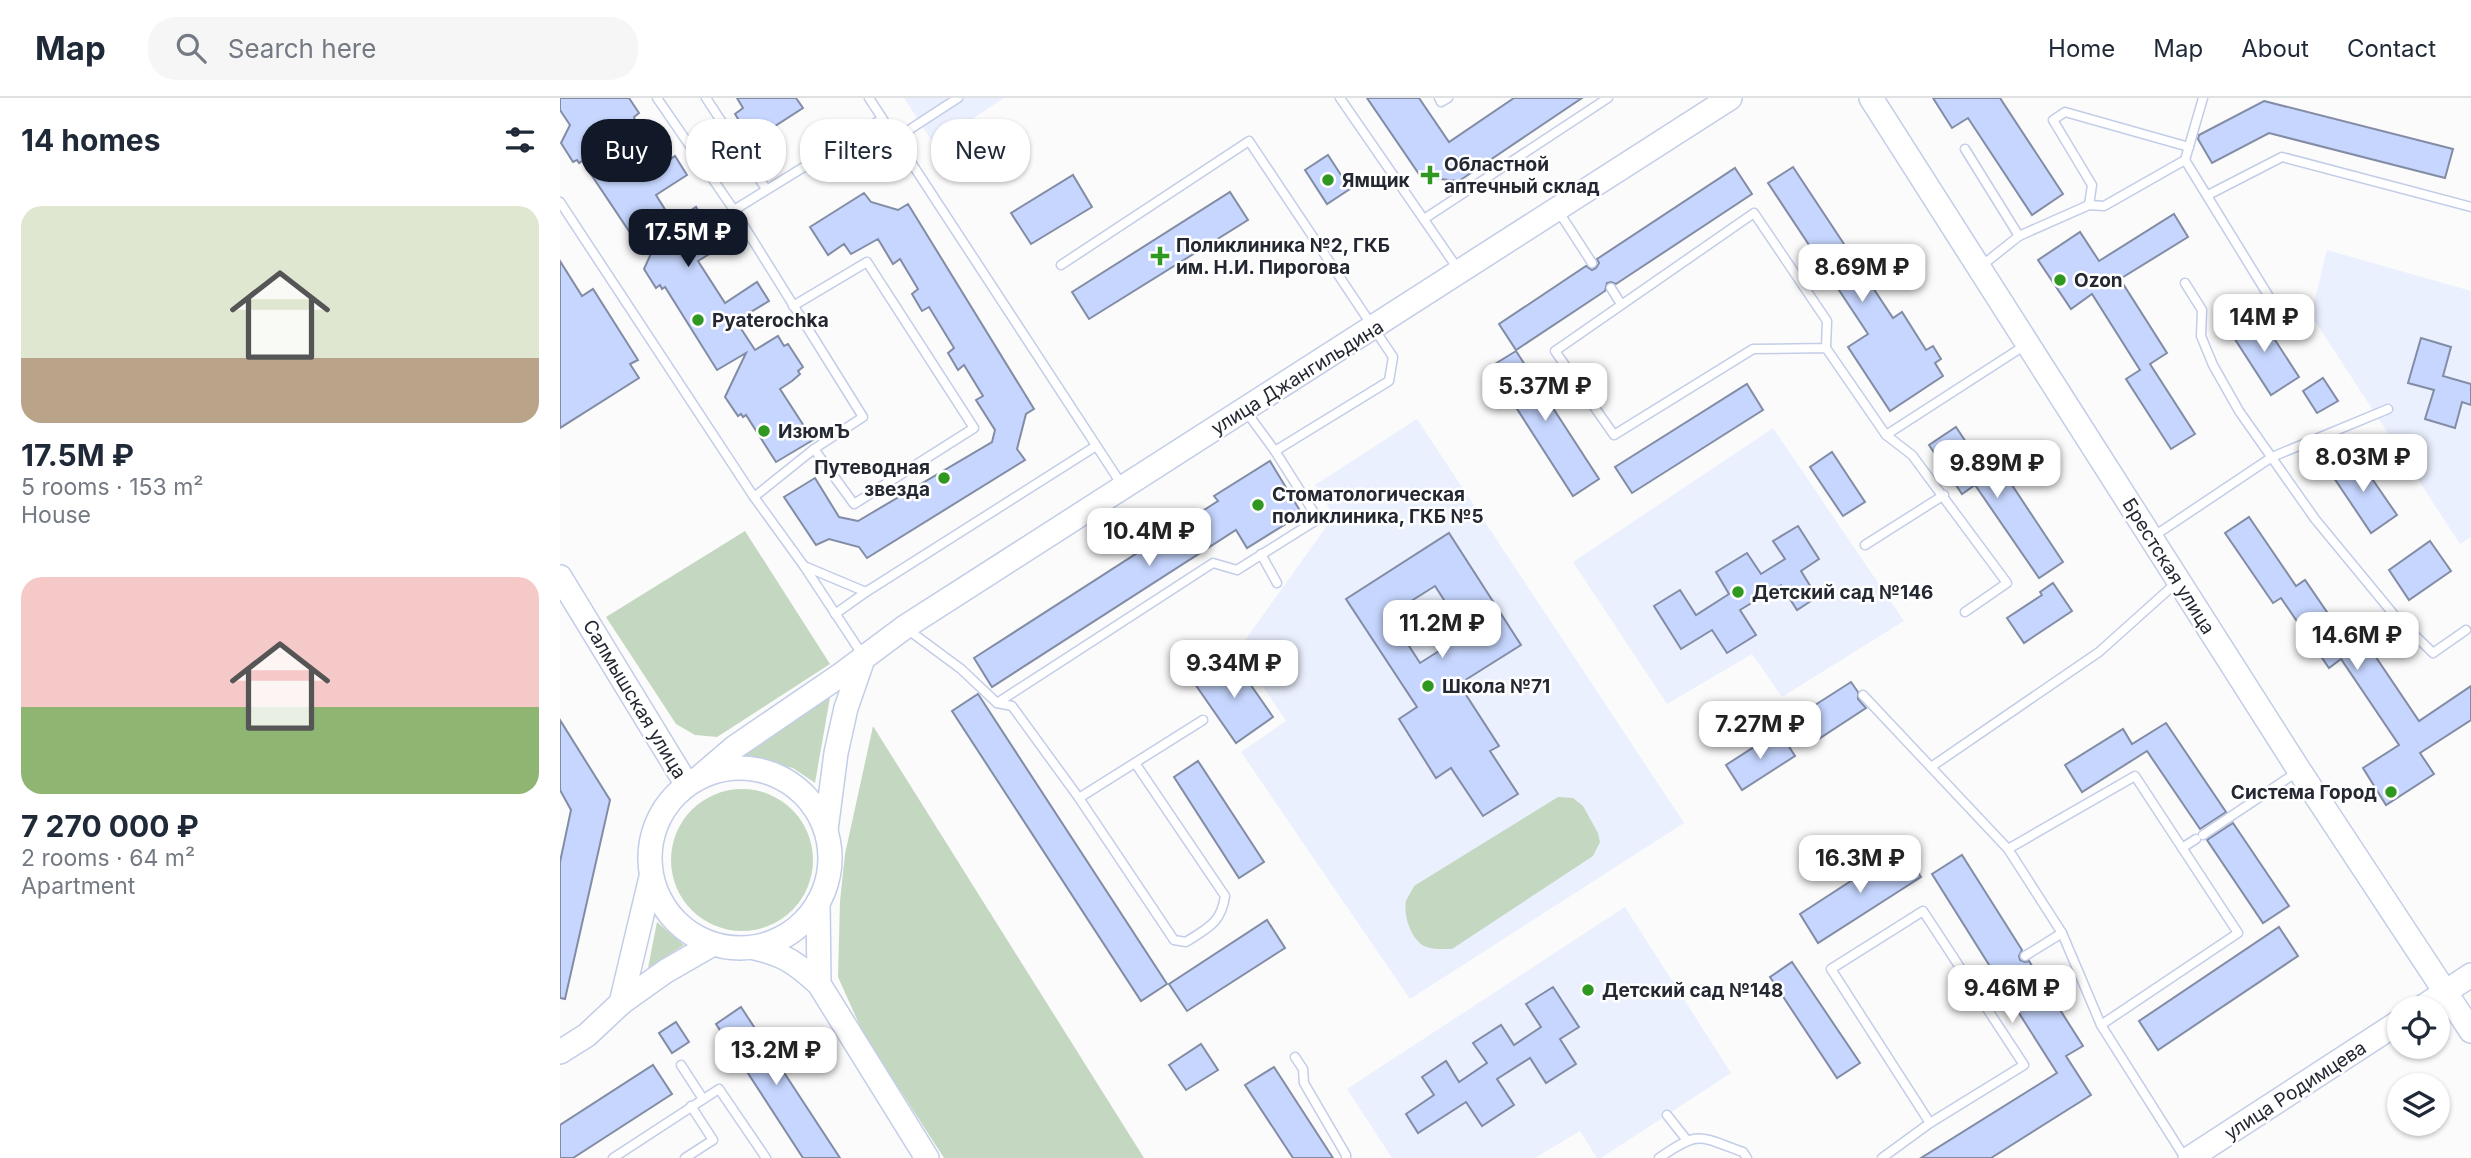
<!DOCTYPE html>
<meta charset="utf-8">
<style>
:root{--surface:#fff;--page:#f6f6f7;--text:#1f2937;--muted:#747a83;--line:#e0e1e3;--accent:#111827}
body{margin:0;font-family:Inter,sans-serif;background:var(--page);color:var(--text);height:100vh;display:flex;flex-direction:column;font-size:26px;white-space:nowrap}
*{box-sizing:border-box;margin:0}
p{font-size:23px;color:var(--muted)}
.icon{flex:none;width:38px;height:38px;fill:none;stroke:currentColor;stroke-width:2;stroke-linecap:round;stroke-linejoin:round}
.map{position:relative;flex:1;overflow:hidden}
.sheet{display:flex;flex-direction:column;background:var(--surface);width:560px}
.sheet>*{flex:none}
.banner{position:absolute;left:21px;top:21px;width:665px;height:63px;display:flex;gap:14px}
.fabs{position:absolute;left:1827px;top:898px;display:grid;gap:14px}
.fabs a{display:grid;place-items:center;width:63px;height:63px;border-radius:50%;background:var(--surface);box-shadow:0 2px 5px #0004;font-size:35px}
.price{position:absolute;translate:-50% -60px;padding:0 16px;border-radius:14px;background:#fff;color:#222;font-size:23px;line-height:46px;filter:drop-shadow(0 2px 4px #0008)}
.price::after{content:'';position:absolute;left:50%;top:42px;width:21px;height:16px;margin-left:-10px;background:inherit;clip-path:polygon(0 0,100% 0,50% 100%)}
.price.selected{background:var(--accent);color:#fff}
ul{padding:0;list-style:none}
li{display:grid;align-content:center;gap:14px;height:371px;padding:0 21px}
li span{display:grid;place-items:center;height:217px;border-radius:21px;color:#555}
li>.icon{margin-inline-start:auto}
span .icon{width:126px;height:126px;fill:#fffc;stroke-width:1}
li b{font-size:30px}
h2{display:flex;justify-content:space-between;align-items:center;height:84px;padding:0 21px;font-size:30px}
.tag{padding:0 24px;border-radius:28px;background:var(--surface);box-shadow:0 2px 5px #0004;font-size:24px;line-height:63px}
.tag.selected{background:var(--accent);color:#fff}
header{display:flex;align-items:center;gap:42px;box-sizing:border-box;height:98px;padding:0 35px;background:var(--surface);border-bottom:2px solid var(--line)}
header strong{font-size:33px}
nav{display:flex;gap:38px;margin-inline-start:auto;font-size:24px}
.search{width:490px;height:63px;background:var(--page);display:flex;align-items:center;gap:18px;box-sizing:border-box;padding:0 24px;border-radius:28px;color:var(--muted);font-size:26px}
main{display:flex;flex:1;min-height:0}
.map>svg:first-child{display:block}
.built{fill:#eaf0fe}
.green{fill:#c4d8c1}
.building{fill:#c6d6fe;stroke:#828ca5;stroke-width:2;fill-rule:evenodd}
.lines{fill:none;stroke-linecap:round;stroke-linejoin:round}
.lane-casing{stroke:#c3cde8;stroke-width:11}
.secondary-casing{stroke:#c3cde8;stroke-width:26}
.lane{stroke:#fff;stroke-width:8}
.secondary{stroke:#fff;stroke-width:23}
.poi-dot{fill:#2f9820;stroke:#fff;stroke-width:2.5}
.labels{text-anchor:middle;stroke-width:5;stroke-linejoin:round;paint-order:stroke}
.poi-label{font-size:19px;font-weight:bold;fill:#242832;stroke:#fff;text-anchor:start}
.street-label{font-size:19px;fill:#242832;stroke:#fff}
</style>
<header>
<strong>Map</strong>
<div class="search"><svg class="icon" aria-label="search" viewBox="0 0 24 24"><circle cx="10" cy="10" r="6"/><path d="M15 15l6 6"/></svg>Search here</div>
<nav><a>Home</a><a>Map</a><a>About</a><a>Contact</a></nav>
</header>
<main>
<section class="sheet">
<h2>14 homes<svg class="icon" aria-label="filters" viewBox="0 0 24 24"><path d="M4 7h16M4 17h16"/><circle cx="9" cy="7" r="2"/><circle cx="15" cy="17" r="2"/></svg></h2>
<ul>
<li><span style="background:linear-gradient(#dfe7d0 70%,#b9a48a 0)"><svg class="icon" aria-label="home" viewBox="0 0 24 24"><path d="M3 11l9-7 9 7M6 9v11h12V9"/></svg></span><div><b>17.5M ₽</b><p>5 rooms · 153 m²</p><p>House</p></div></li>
<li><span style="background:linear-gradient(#f6c9c9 60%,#8fb573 0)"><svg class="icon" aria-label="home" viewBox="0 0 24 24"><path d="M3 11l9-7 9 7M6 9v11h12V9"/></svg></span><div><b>7 270 000 ₽</b><p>2 rooms · 64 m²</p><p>Apartment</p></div></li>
</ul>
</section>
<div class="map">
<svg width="1911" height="1060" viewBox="0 0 1911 1060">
<rect width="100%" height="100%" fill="#fbfbfb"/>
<!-- built -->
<g class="built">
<polygon points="344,0 444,0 374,46"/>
<polygon points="1767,152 1911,193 1911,439 1900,446 1751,217"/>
<polygon points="857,321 1124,725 850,901 681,654 726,623 678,552 774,418 755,387"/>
<polygon points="1213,330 1344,523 1222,599 1192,556 1107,606 1013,464"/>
<polygon points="1065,809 1171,975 1041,1060 1037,1060 1020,1033 975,1060 832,1060 787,991"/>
</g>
<!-- green -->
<g class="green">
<polygon points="185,433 270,566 157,639 135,637 116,626 46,519"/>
<polygon points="271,594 255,685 233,670 175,656"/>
<polygon points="313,628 584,1060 384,1060 303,935 278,879 280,803 285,756"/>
<circle cx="182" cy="762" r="71"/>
<path d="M998,699L1013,700L1023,708L1038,735L1040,744L1033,758L892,851C883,851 872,852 864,848C851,841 843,817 846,803C848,798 852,793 854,788Z"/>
<polygon points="97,824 124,847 88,870"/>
</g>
<!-- building -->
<g class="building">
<polygon points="0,0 69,0 79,15 74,19 75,22 68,29 57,36 84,78 115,58 127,77 96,97 113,124 136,109 143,120 146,117 162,141 156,145 158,148 150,153 151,155 138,163 165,205 197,184 209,203 176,223 195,252 218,238 224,248 228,246 243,269 238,273 240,276 232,283 220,291 253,342 216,364 186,317 183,319 181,316 178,318 165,299 186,255 157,272 105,189 102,191 100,187 96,190 84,171 104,127 77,145 22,63 19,65 17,62 13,64 1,45 10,27 0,12"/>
<polygon points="177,0 236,0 243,10 192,43 175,16 183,10"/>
<polygon points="807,0 859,0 889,44 954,0 1022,0 899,83 861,79"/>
<polygon points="1373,0 1440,0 1503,96 1472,117 1408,20 1392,30"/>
<polygon points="1704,3 1893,51 1885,80 1709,35 1652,65 1638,41 1639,37"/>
<polygon points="768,57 790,91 767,106 745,72"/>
<polygon points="1233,69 1333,220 1342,214 1366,252 1373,248 1381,261 1375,265 1383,278 1330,313 1288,249 1308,236 1208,85"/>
<polygon points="1175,70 1192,96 1056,186 1051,184 1047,185 1045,193 956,252 939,226 1026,168 1032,172 1036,170 1039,165 1037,161"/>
<polygon points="513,77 532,109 471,146 451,115"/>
<polygon points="670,94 688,122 529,221 512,194"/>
<polygon points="304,95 311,104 338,112 348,106 474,311 466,316 457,351 465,362 307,460 299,449 269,441 256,447 224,399 255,380 279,419 298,423 432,344 435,332 416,302 423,298 404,267 398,272 388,255 394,250 369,209 362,213 352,196 358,191 340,161 333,166 318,141 291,156 284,146 268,157 250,129"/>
<polygon points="1614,116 1628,139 1560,181 1607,255 1590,266 1635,336 1611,351 1566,281 1580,272 1532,196 1511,211 1478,162 1520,134 1539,163"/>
<polygon points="0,163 22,198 33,191 78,262 70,266 79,280 0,330"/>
<polygon points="1697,214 1739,279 1711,297 1669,232"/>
<polygon points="1861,240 1891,249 1883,278 1911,286 1911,307 1902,304 1895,330 1865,321 1874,292 1848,285"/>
<polygon points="956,253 1039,381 1013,398 930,269"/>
<polygon points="1763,280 1778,303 1757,315 1743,293"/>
<polygon points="1187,286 1203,312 1072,395 1055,369"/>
<polygon points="1396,329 1428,377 1440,369 1503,464 1479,480 1415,387 1402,396 1369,347"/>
<polygon points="1272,354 1305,404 1283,418 1250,369"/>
<polygon points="1795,356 1837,417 1811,435 1770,374"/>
<polygon points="710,363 742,416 687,450 676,432 432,589 414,560 658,403 654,398"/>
<polygon points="1689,419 1736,488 1745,482 1793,552 1805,543 1859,623 1911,588 1911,622 1860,655 1874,676 1826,707 1803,670 1839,647 1781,561 1769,570 1721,500 1713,505 1665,435"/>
<polygon points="1238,428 1259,461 1241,473 1257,499 1237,512 1221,487 1180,512 1196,537 1167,555 1152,532 1121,551 1094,508 1120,492 1136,517 1169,496 1156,474 1187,455 1201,476 1225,461 1213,443"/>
<path d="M889,435L961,547L899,586L939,648L930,653L958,696L923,718L891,670L876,680L839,621L857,609L786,501ZM875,488L906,536L860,565L829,517Z"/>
<polygon points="1870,443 1891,473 1849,502 1829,472"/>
<polygon points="1493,485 1512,513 1464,545 1447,520 1482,497 1480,494"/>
<polygon points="672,560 713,619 676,645 635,586"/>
<polygon points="1291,584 1298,594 1298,601 1306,610 1257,642 1241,616"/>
<polygon points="418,596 607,886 581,903 392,613"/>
<polygon points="0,622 50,702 5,901 0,900 0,764 11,712 0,692"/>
<polygon points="1606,625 1666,714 1640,731 1587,653 1522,694 1505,667 1563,631 1572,646"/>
<polygon points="1219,633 1235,658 1182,692 1166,667"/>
<polygon points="638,663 704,764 679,780 614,679"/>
<polygon points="1673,725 1729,808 1703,825 1647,742"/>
<polygon points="1342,750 1361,779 1258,845 1240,816"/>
<polygon points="1402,757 1462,852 1459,858 1460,862 1465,864 1469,863 1523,948 1506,958 1531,997 1431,1060 1361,1060 1497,975 1438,882 1441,877 1440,872 1436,870 1431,870 1372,776"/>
<polygon points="707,822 725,850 627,913 609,886"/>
<polygon points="1719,829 1738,858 1598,952 1579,923"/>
<polygon points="1232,864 1300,965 1277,980 1210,879"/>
<polygon points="993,889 1019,929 1000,941 1016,966 986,985 970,960 937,981 954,1007 922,1028 906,1004 858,1035 846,1016 874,997 862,979 886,963 899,984 927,965 913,945 941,927 954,947 981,929 966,906"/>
<polygon points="181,909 280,1060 243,1060 156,926"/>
<polygon points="116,924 129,944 112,955 99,935"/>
<polygon points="641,946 658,972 626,992 609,967"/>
<polygon points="93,967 112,996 13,1060 0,1060 0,1027"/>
<polygon points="714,969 773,1060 733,1060 685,987"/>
</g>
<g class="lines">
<!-- lane casing -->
<g class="lane-casing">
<g id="lane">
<polyline points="97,0 174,112 322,21"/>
<polyline points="146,0 206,91"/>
<polyline points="309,0 562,387"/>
<polyline points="780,0 898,171"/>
<polyline points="879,0 881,4 888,0"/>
<polyline points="335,41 398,0"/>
<polyline points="1405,51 1459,138"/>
<polyline points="1625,62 1643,0"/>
<polyline points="1648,97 1722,59 1911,109"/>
<polyline points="0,104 194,399 244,468 306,494 536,348"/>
<polyline points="1529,107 1532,87 1493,22 1505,14 1629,49"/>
<polyline points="997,111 1032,165"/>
<polyline points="174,112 303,319 254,351 194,399"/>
<polyline points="864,121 1048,0"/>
<polyline points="501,167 689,43 833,259 829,283 715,353"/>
<polyline points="1420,169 1459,138 1529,107 1544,108 1625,62 1711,202"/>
<polyline points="1625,185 1642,212 1641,238 1653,267 1679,313 1755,421 1835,518 1873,555 1906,532"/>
<polyline points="1051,190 1061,206"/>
<polyline points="233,208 307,164 414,330 294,406 254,351"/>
<polyline points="1266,250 1193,251 1054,337 995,253 1194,115 1267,223 1266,250 1326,337 1467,246"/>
<polyline points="1326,337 1352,357 1447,485 1405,514"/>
<polyline points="1594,438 1712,359 1828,311"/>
<polyline points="1305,447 1384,397"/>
<polyline points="701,456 717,485"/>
<polyline points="244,468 302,556"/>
<polyline points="275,516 306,494"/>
<polyline points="347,531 401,571 437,605 452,608 519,700"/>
<polyline points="1303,597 1448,751 1502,835 1541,927 1678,835 1575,678 1448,751"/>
<polyline points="437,605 653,465 677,472 758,421 715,353 685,312"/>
<path d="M575,665L665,798C661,826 647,830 626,844L614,842L519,700L643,622"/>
<polyline points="1371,669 1539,554 1616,485"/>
<polyline points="1643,737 1737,674"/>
<polyline points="1622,750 1636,741"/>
<polyline points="1465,858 1502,835"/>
<polyline points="1412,888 1435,876"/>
<polyline points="1541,927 1625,1060"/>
<polyline points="735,959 743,971 744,985 786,1057 786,1060"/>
<polyline points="121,967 143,1001"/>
<polyline points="1107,1017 1126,1041"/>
<polyline points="53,1060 159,991 206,1060"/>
<polyline points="125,1060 153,1042 131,1008"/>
<path d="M1099,1060C1140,1032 1138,1038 1183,1054L1187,1060"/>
<polyline points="1322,1060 1370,1025 1464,967 1363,813 1271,871 1370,1025"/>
</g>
</g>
<!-- secondary casing -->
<g class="secondary-casing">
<g id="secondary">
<polyline points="1311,0 1739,672 1911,933"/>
<polyline points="0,479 127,687"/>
<circle cx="180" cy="760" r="90"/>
<polyline points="141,678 175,649 282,576 345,529 1170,0"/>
<polyline points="266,732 276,655 286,610 304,558"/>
<polyline points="258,805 259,886"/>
<path d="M195,850C225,857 236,865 259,886L367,1060"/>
<polyline points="61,905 91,779"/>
<polyline points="1861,910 1911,877"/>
<polyline points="0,954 27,937 61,905 106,873 153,846"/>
<polyline points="1630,1060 1839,924"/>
</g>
</g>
<!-- lane -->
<use href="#lane" class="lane"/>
<!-- secondary -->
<use href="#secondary" class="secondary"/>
</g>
<!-- markers -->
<g class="poi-dot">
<path d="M866.5 66.5h7v7h7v7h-7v7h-7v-7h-7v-7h7z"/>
<circle cx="768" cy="82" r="7"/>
<path d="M596.5 147.5h7v7h7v7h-7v7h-7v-7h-7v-7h7z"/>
<circle cx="1500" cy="182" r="7"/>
<circle cx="138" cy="222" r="7"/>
<circle cx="204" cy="333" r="7"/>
<circle cx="384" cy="380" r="7"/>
<circle cx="698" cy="407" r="7"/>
<circle cx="1178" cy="494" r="7"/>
<circle cx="868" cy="588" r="7"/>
<circle cx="1831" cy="694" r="7"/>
<circle cx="1028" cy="892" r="7"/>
</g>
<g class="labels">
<!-- poi labels -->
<g class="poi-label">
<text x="884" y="73">Областной<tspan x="884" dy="22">аптечный склад</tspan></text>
<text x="782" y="89">Ямщик</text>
<text x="616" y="154">Поликлиника №2, ГКБ<tspan x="616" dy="22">им. Н.И. Пирогова</tspan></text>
<text x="1514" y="189">Ozon</text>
<text x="152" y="229">Pyaterochka</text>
<text x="218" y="340">ИзюмЪ</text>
<text x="370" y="376" text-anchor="end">Путеводная<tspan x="370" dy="22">звезда</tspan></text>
<text x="712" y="403">Стоматологическая<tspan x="712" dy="22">поликлиника, ГКБ №5</tspan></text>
<text x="1192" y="501">Детский сад №146</text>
<text x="882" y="595">Школа №71</text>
<text x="1817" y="701" text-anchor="end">Система Город</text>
<text x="1042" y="899">Детский сад №148</text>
</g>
<!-- street labels -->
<g class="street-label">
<text transform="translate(737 279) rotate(-32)" y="7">улица Джангильдина</text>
<text transform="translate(1609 468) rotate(58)" y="7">Брестская улица</text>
<text transform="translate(75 601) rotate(59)" y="7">Салмышская улица</text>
<text transform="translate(1735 992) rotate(-33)" y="7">улица Родимцева</text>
</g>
</g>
</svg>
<div class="fabs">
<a><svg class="icon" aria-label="locate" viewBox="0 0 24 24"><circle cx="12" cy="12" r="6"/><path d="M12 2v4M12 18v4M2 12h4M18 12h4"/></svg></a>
<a><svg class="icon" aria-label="layers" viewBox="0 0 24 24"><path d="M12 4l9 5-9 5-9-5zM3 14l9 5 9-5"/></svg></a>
</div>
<b class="price selected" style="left:128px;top:171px">17.5M ₽</b>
<b class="price" style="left:1302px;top:206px">8.69M ₽</b>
<b class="price" style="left:1704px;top:256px">14M ₽</b>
<b class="price" style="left:985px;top:325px">5.37M ₽</b>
<b class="price" style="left:1803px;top:396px">8.03M ₽</b>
<b class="price" style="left:1437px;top:402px">9.89M ₽</b>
<b class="price" style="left:589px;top:470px">10.4M ₽</b>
<b class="price" style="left:882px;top:562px">11.2M ₽</b>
<b class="price" style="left:1797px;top:574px">14.6M ₽</b>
<b class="price" style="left:674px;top:602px">9.34M ₽</b>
<b class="price" style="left:1200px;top:663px">7.27M ₽</b>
<b class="price" style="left:1300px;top:797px">16.3M ₽</b>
<b class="price" style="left:1452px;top:927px">9.46M ₽</b>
<b class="price" style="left:216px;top:989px">13.2M ₽</b>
<div class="banner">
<a class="tag selected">Buy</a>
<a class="tag">Rent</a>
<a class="tag">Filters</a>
<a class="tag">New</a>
</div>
</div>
</main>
